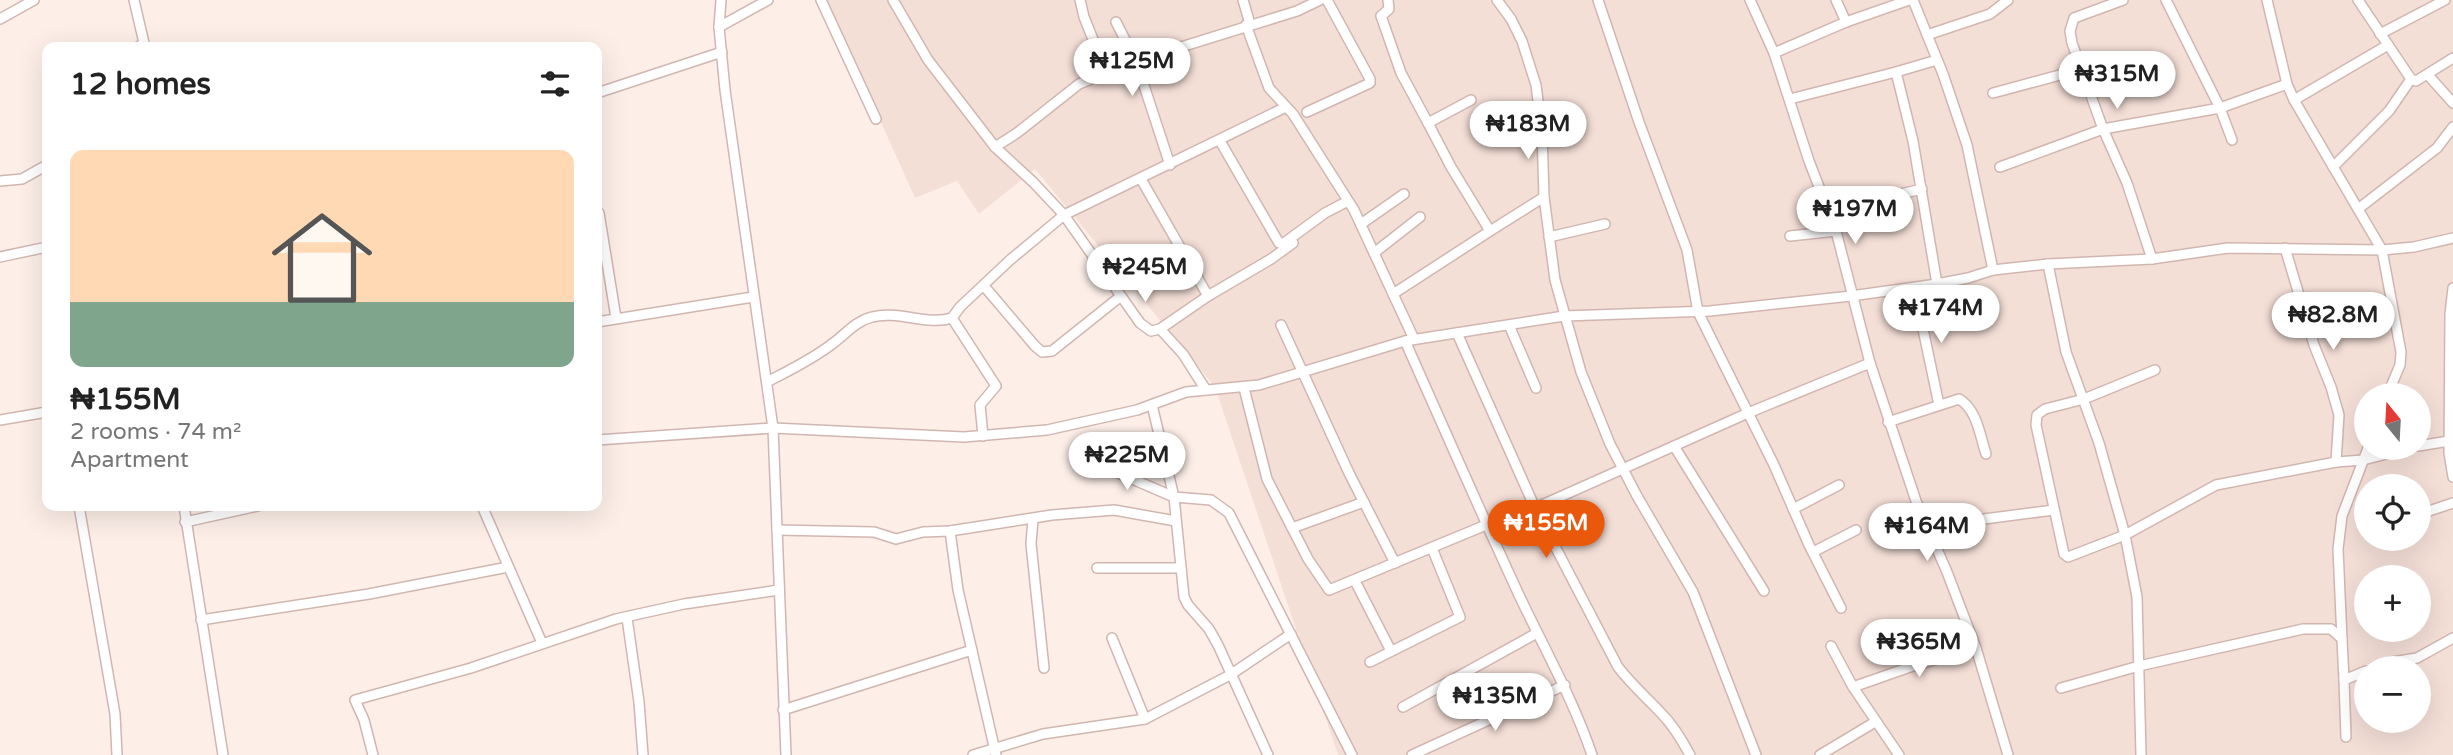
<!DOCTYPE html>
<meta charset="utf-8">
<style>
:root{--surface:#fff;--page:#f6f6f6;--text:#222;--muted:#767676;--line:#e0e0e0;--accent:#ea580c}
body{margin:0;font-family:"Varela Round",sans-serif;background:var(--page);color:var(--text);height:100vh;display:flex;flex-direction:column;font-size:26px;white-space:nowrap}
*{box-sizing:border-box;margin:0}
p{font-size:23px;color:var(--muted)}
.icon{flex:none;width:38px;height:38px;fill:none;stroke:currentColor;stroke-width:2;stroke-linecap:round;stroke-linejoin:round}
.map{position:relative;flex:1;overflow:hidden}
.details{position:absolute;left:42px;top:42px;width:560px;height:469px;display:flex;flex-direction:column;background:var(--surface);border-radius:14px;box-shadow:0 7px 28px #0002}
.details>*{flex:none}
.needle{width:46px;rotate:342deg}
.controls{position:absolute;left:2354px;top:383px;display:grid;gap:14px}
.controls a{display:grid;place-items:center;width:77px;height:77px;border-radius:50%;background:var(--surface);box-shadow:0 7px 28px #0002;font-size:35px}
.price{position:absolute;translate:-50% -60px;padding:0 16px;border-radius:24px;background:#fff;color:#222;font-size:23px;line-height:46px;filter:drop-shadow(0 2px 4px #0008)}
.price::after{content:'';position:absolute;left:50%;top:42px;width:21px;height:16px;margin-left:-10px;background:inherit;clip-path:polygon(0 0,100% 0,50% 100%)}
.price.active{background:var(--accent);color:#fff}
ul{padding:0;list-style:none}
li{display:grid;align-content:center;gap:14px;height:371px;padding:0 28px}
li+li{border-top:2px solid var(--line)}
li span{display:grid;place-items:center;height:217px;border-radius:14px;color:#555}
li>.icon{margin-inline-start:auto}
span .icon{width:126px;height:126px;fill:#fffc;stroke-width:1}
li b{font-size:30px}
h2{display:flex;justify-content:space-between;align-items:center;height:84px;padding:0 28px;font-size:30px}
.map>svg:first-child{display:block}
.residential{fill:#f4dfd7;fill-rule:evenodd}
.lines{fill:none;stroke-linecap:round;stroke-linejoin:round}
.street-casing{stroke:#d1b6b0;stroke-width:12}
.street{stroke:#fff;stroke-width:9}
</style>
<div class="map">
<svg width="2453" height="755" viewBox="0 0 2453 755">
<rect width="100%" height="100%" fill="#fdefe8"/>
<!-- residential -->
<path class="residential" d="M826,0H2453V755H1338L1215,387L1035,169L979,214L957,181L915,198ZM2366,396H2418V448H2366ZM2366,486H2418V539H2366ZM2366,578H2418V630H2366ZM2366,668H2418V721H2366Z"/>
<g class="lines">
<!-- street casing -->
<g class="street-casing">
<g id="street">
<polyline points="134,0 144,43 138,47"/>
<polyline points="721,0 719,27 725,90 773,428 786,755"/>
<polyline points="821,0 876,119"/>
<polyline points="893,0 928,60 995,147 1033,182 1064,215 1140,323 1151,331 1160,329 1183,354 1206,390"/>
<polyline points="1080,0 1084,17 1106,72"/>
<polyline points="1243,0 1250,24"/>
<polyline points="1388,0 1389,9 1381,16 1401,73 1428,123"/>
<polyline points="1497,0 1511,19 1522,41 1536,85 1542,132 1544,197 1555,280 1581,372 1610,444 1637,496 1693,592 1756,755"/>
<polyline points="1598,0 1639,122 1687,250 1698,312 1774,465 1809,545 1841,608"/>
<polyline points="1836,0 1846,22"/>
<polyline points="1913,0 1943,74 1967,145 1993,270"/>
<polyline points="2267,0 2287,84 2294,100 2382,250 2401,352 2400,365 2387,396"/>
<polyline points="2358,0 2411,79 2416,81 2453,58"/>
<polyline points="0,19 34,0"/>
<polyline points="1116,22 1136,61 1170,165"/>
<polyline points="1246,25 1269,88 1293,114 1354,210 1414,339"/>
<polyline points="719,27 768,0"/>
<polyline points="2380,34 2445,0"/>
<polyline points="1927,35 1990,14 2008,0"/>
<polyline points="1774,53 1846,22 1909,0"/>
<polyline points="1896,72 1913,141 1937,284 1923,329 1939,405"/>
<polyline points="2428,75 2453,103"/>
<polyline points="597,93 722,52"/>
<polyline points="1993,93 2082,69"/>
<polyline points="1790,99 1896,72 1937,60"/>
<polyline points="2294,100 2388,45"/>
<polyline points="1307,112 1370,83 1370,79 1327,0"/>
<polyline points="2232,140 2220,108 2287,84"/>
<polyline points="1220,141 1279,243 1284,243 1325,213 1348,201"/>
<polyline points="995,147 1017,133 1079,84 1136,61 1297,11 1320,0"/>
<polyline points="2000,167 2103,129 2072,43 2070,31 2074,18 2123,0"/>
<polyline points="2333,167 2389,111 2411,79"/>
<polyline points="1141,179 1208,296"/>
<polyline points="0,181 22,179 47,165"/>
<polyline points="2358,209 2437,148 2453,127"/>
<polyline points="1828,211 1922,189"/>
<polyline points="599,213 616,318"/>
<polyline points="1361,224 1404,194"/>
<polyline points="1490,231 1544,197"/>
<polyline points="1790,236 1836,231"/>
<polyline points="1549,237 1605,224"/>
<polyline points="2285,248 2314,345 2331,387 2339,415 2336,462"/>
<polyline points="1374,253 1420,217"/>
<polyline points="0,257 47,247"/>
<polyline points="2152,259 2127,183 2103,129 2220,108 2166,0"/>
<polyline points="2048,264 2066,352 2099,443 2125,535 2137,597 2141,755"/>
<polyline points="984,286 1035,346 1042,352 1052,351 1121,296"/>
<polyline points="2453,288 2450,314 2449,453 2453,477"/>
<polyline points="1393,294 1490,231 1451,167 1428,123 1471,100"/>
<polyline points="952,318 996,386 980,405 983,436"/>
<polyline points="597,322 753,297"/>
<polyline points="1281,325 1349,473 1395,563"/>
<polyline points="1509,325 1536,388"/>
<polyline points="1160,329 1208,296 1271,259 1293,243"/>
<path d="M1457,333L1535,508L1618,667C1632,685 1646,697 1661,713C1673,725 1682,740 1690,755"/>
<path d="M1405,341C1443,426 1480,511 1519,595C1544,648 1573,699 1592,755"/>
<polyline points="1870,363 1916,501 1947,572 1976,648 2008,755"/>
<polyline points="2155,370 2084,399 2045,409 2037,415 2036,425 2064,554 2068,557 2125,535 2216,485 2336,462 2363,460 2410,448"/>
<path d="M767,382C788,371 813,359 832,344C845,335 855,321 872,317C898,310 927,326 952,318L960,307L1010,260L1064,215L1286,107"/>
<polyline points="1244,388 1267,479 1308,559 1329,590 1486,525 1535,508 1748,413 1870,363 1836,231 1809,161 1774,53 1750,0"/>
<polyline points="1152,405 1174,497 1211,500 1229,513 1352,755"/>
<polyline points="0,420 47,412"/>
<path d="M1888,422L1959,399C1977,409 1980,436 1986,454"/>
<polyline points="597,440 773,428 964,437 1047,430 1137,410 1186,392 1259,385 1405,341 1564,316 1710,311 1851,296 1937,284 1968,278 1993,270 2048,264 2152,259 2228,248 2382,250 2414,247 2453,238"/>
<polyline points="1674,446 1764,591"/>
<polyline points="2418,446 2449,441"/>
<polyline points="1086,467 1116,472 1174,497 1184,597 1188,605 1209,629 1218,645 1268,755"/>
<polyline points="79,506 115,714 117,755"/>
<polyline points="184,506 223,755"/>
<polyline points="482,506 542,643"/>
<polyline points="1793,509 1839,485"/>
<polyline points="2420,514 2453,503"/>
<polyline points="1033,519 1031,544 1044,668"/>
<polyline points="1984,519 2054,510"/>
<polyline points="185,522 258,506"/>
<polyline points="1292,528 1364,502"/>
<polyline points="777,530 874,532 896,539 923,532 950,531 1052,515 1114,510 1176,521"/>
<polyline points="950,531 958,590 996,755"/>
<polyline points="1813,552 1856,530"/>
<polyline points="1097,568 1181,568"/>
<polyline points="1355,581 1391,651"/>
<polyline points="627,618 639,702 643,755"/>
<polyline points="201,620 369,594 508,567"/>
<polyline points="1112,638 1145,719"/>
<polyline points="2342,639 2338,549 2342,516 2368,448"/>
<polyline points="1831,646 1853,687 1899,755"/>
<polyline points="1370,662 1460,617 1432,548"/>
<polyline points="2373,668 2386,663 2417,658 2453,638"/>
<polyline points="2344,680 2346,737"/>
<polyline points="1853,687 1910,667 1976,648"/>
<polyline points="2061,688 2139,666 2303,629 2331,629 2342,639 2344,680 2366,671"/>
<polyline points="1403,707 1537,633"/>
<polyline points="783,710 972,650"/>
<polyline points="373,755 364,720 355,700 471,668 616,619 684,604 779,590"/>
<polyline points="973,755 1043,734 1145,719 1230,675 1291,634"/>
<polyline points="1412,755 1565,685"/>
<polyline points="1820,755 1875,722"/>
</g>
</g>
<!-- street -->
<use href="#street" class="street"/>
</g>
</svg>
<div class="controls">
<a><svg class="needle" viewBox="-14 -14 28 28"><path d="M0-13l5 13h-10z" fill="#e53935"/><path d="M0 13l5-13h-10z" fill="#767676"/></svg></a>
<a><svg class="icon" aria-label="locate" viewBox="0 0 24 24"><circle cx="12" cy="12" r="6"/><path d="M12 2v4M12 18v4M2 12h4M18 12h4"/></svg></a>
<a>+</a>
<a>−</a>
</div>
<b class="price" style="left:1132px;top:98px">₦125M</b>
<b class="price" style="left:2117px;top:111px">₦315M</b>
<b class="price" style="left:1528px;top:161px">₦183M</b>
<b class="price" style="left:1855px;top:246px">₦197M</b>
<b class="price" style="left:1145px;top:304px">₦245M</b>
<b class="price" style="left:1941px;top:345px">₦174M</b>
<b class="price" style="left:2333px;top:352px">₦82.8M</b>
<b class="price" style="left:1127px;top:492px">₦225M</b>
<b class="price active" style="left:1546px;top:560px">₦155M</b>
<b class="price" style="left:1927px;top:563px">₦164M</b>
<b class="price" style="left:1919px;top:679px">₦365M</b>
<b class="price" style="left:1495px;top:733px">₦135M</b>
<section class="details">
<h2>12 homes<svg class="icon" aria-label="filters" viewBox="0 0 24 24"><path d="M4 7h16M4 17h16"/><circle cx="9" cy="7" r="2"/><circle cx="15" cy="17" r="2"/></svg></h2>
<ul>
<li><span style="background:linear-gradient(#ffd9b3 70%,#7fa58c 0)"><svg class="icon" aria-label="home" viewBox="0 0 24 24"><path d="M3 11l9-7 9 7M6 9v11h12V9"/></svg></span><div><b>₦155M</b><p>2 rooms · 74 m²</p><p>Apartment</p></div></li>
</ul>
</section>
</div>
